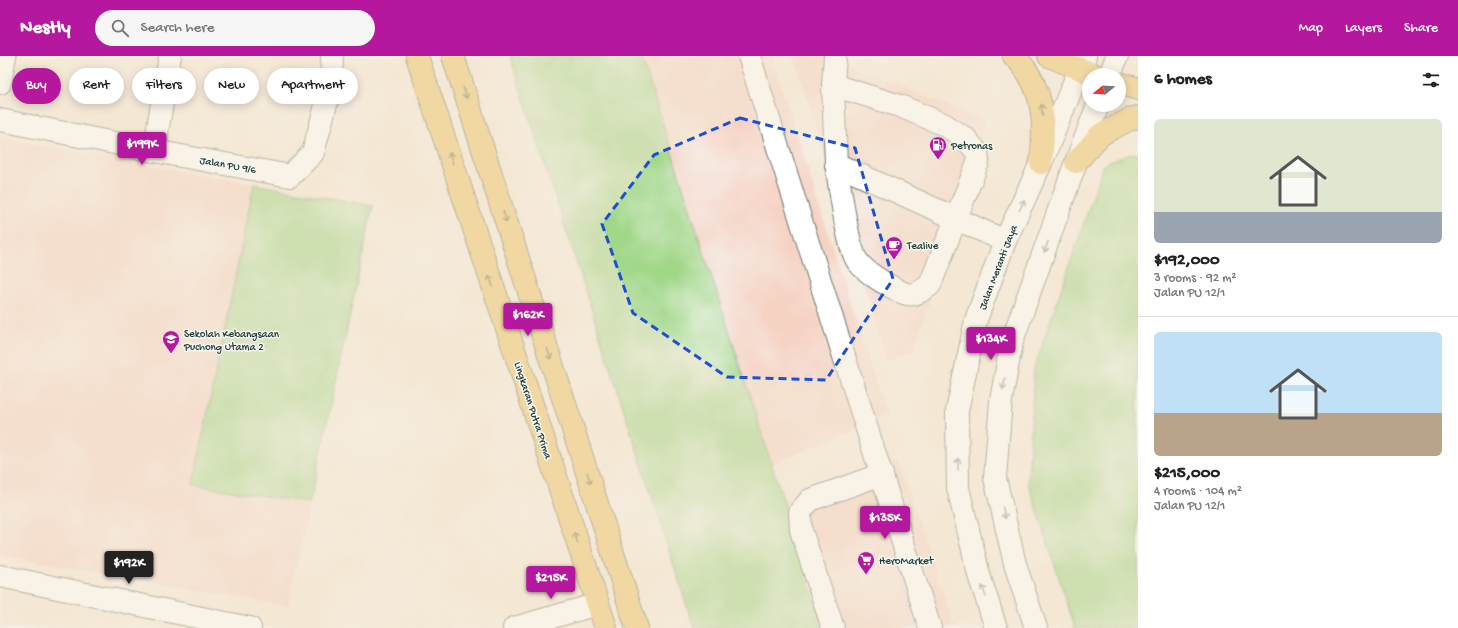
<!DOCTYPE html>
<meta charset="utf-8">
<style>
:root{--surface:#fff;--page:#f6f6f6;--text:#222;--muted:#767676;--line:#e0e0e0;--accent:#b5179e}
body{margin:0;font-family:"Gochi Hand",sans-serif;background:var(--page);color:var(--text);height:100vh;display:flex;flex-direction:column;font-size:15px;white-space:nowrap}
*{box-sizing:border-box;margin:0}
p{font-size:13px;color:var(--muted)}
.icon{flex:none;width:22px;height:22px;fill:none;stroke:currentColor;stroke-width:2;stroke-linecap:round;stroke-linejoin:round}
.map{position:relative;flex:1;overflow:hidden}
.details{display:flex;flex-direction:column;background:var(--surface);width:320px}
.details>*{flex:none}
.top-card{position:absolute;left:12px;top:12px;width:380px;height:36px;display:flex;gap:8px}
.needle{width:26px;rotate:252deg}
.controls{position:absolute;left:1082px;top:12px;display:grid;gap:8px}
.controls a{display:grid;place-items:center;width:44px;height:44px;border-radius:50%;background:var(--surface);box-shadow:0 2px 10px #0003;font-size:20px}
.price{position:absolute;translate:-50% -34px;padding:0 9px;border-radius:4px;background:var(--accent);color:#fff;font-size:13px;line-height:26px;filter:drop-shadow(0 1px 2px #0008)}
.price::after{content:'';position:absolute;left:50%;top:24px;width:12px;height:9px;margin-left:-6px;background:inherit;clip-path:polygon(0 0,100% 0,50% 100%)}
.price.on{background:#222;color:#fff}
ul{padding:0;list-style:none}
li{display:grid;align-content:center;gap:8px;height:212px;padding:0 16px}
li+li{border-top:1px solid var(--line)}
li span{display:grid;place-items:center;height:124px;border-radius:6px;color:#555}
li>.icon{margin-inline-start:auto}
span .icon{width:72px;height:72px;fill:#fffc;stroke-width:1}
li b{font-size:17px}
h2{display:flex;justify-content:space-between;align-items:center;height:48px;padding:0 16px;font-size:17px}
.tag{padding:0 14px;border-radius:18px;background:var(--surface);box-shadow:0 2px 10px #0003;font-size:14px;line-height:36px}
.tag.on{background:var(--accent);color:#fff}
header{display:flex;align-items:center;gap:24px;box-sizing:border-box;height:56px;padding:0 20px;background:var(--accent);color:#fff}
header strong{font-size:19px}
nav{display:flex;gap:22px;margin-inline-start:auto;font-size:14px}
.search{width:280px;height:36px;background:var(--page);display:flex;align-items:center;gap:10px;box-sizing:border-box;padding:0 14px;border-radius:22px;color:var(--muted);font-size:15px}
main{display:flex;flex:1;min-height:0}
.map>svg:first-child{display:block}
.built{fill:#f6d2c3}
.green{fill:#a0d788;stroke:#608a5e}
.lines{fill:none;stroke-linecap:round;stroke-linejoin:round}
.minor-casing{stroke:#6a786c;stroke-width:24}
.major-casing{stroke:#6a786c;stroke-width:24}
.minor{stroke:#fff;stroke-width:22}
.major{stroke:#edc569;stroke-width:22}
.oneway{stroke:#7c7a4c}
.oneway2{stroke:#8f9e9a}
.marked{fill:none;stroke:#1d4ed8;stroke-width:3;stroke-dasharray:8 5;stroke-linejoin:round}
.labels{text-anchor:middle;stroke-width:3;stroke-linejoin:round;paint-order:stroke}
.poi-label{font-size:11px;fill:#1f3d34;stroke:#f6f6f2;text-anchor:start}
.street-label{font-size:11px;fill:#1f3d34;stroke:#f6f6f2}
</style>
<header>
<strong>Nestly</strong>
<div class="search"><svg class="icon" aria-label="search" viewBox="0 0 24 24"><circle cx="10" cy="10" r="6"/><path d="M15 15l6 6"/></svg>Search here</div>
<nav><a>Map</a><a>Layers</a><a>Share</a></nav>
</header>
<main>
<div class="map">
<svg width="1138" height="572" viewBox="0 0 1138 572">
<rect width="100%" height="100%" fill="#f6f6f2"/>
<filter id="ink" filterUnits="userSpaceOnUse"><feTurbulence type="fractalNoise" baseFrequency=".025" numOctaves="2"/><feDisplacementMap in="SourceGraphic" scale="8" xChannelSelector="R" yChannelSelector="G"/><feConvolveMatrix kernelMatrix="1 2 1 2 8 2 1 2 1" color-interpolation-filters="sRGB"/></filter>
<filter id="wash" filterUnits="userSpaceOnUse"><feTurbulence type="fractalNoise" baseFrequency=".012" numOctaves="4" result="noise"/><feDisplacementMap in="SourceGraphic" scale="16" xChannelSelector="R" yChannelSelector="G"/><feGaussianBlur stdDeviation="0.9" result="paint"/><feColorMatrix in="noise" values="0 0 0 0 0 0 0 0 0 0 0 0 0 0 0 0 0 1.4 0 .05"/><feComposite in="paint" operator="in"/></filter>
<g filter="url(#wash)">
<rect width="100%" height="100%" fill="#f4e7d4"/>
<!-- built -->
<g class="built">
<polygon points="637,0 772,0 886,360 770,409"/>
<polygon points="794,0 829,0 986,65 914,294 887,305"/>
<polygon points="0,82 373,150 288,550 0,499"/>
<polygon points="898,405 955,572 828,572 786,445"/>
</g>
<!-- green -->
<g class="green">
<polygon points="510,0 641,0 824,572 694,572"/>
<polygon points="1134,97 1138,98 1138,572 1075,572 1028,426 1034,313 1104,108"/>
<polygon points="254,128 373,150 310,447 193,429"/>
</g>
</g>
<g filter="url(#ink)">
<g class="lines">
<!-- minor casing -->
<g class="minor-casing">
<g id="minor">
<polyline points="749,0 930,572"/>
<polyline points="835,0 833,29 836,108 1005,185"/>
<polyline points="1110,19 1117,0"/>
<polyline points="0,27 5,0"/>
<path d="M833,29L900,50L945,69L965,82L977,96L978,106L930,229C912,242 909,241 890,230C880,225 865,215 858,206C847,192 840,129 836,108"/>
<polyline points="0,64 154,95 290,120 313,97 331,30 332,0"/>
<polyline points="154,95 170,0"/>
<polyline points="0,520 250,572"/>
<polyline points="514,572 598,548"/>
<polyline points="833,572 801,474 800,456 810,444 882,418"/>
<polyline points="996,572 979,519 958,432 957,355 976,264 1005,185 1041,107 1085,0"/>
<polyline points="1036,572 1015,508 995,422 1001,344 1012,285 1076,106 1098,49"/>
</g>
</g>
<!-- major casing -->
<g class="major-casing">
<g id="major">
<polyline points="417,0 606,572"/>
<polyline points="453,0 637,572"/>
<path d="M1014,0C1019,5 1024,11 1028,17C1046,45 1044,75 1041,107"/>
<polyline points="1049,0 1095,19"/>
<polyline points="1119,27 1138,33"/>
<polyline points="1076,106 1100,79 1130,63 1138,61"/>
</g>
</g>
<!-- minor -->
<use href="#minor" class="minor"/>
<!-- major -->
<use href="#major" class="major"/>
</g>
<!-- one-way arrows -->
<defs><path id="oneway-shaft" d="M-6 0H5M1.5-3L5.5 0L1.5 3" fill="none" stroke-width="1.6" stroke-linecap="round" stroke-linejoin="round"/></defs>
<g class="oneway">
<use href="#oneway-shaft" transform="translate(465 37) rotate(72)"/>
<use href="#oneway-shaft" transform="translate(1042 54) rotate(-95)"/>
<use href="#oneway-shaft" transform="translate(451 102) rotate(-108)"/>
<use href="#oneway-shaft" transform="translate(505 161) rotate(72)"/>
<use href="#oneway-shaft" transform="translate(491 225) rotate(-108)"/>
<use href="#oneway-shaft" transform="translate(549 298) rotate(72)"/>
<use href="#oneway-shaft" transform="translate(589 422) rotate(72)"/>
<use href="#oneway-shaft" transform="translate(576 482) rotate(-108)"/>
</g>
<g class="oneway2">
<use href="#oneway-shaft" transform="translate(1022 149) rotate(-65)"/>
<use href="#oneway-shaft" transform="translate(1046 191) rotate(110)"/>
<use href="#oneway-shaft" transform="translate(1004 328) rotate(101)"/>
<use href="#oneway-shaft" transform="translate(958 408) rotate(-90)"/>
<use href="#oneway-shaft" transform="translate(1004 457) rotate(77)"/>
<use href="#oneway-shaft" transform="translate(984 535) rotate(-109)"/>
</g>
</g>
<!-- marked area -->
<path d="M0 0H1138V572H0ZM740,62L855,92L893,223L826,324L727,321L633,257L602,168L654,99Z" fill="#f4e7d4" fill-opacity=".55" fill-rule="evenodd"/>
<path class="marked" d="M740,62L855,92L893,223L826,324L727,321L633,257L602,168L654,99Z"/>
<!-- icons -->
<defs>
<g id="fuel-pin" transform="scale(0.9)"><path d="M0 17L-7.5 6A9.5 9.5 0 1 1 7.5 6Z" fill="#b5179e" stroke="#f6f6f2"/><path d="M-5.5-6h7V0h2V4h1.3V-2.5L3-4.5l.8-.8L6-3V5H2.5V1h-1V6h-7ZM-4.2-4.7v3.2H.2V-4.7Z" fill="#fff"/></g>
<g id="cafe-pin" transform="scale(0.9)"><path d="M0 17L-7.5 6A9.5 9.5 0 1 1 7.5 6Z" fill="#b5179e" stroke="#f6f6f2"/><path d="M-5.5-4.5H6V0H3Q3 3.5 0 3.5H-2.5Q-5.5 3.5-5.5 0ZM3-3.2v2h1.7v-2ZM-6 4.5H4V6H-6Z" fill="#fff"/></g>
<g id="school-pin" transform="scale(0.9)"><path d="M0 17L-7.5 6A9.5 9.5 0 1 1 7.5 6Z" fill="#b5179e" stroke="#f6f6f2"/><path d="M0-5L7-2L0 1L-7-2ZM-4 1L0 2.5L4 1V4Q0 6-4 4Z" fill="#fff"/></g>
<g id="supermarket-pin" transform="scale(0.9)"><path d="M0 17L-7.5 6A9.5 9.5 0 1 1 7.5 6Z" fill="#b5179e" stroke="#f6f6f2"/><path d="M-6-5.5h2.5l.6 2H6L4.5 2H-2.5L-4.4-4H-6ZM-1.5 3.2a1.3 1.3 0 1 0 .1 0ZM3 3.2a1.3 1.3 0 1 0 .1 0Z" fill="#fff"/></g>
</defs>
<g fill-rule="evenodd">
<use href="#fuel-pin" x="938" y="89"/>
<use href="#cafe-pin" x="894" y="189"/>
<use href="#school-pin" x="171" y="283"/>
<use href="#supermarket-pin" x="866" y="504"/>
</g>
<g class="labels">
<!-- poi labels -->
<g class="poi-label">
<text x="951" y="93">Petronas</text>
<text x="907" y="193">Tealive</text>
<text x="184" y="281">Sekolah Kebangsaan<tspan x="184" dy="13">Puchong Utama 2</tspan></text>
<text x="879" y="508">HeroMarket</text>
</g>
<!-- street labels -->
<g class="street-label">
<text transform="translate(228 108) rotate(10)" y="4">Jalan PU 9/6</text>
<text transform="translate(997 211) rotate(-69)" y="4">Jalan Meranti Jaya</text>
<text transform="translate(534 354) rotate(72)" y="4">Lingkaran Putra Prima</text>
</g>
</g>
</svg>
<div class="controls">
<a><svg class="needle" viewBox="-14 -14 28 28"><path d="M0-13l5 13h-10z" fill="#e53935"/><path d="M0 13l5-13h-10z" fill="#767676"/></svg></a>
</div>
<b class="price" style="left:142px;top:110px">$199K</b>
<b class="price" style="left:528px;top:281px">$162K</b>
<b class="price" style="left:991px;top:305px">$134K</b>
<b class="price" style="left:885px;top:484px">$135K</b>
<b class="price on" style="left:129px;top:529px">$192K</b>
<b class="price" style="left:551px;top:544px">$215K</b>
<div class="top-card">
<a class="tag on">Buy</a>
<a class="tag">Rent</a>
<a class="tag">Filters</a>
<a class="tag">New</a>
<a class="tag">Apartment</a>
</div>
</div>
<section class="details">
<h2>6 homes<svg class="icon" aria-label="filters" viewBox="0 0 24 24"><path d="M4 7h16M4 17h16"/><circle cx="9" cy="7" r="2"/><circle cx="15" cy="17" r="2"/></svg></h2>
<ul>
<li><span style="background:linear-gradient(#dfe7d0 75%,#9aa5b1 0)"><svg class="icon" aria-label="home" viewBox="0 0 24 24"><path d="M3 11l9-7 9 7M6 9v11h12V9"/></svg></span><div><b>$192,000</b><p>3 rooms · 92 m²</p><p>Jalan PU 12/1</p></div></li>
<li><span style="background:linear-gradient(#bfe0f5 65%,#b9a48a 0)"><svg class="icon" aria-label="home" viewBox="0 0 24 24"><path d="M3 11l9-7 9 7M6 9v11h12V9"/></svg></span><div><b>$215,000</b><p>4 rooms · 104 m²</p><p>Jalan PU 12/1</p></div></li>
</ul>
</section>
</main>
